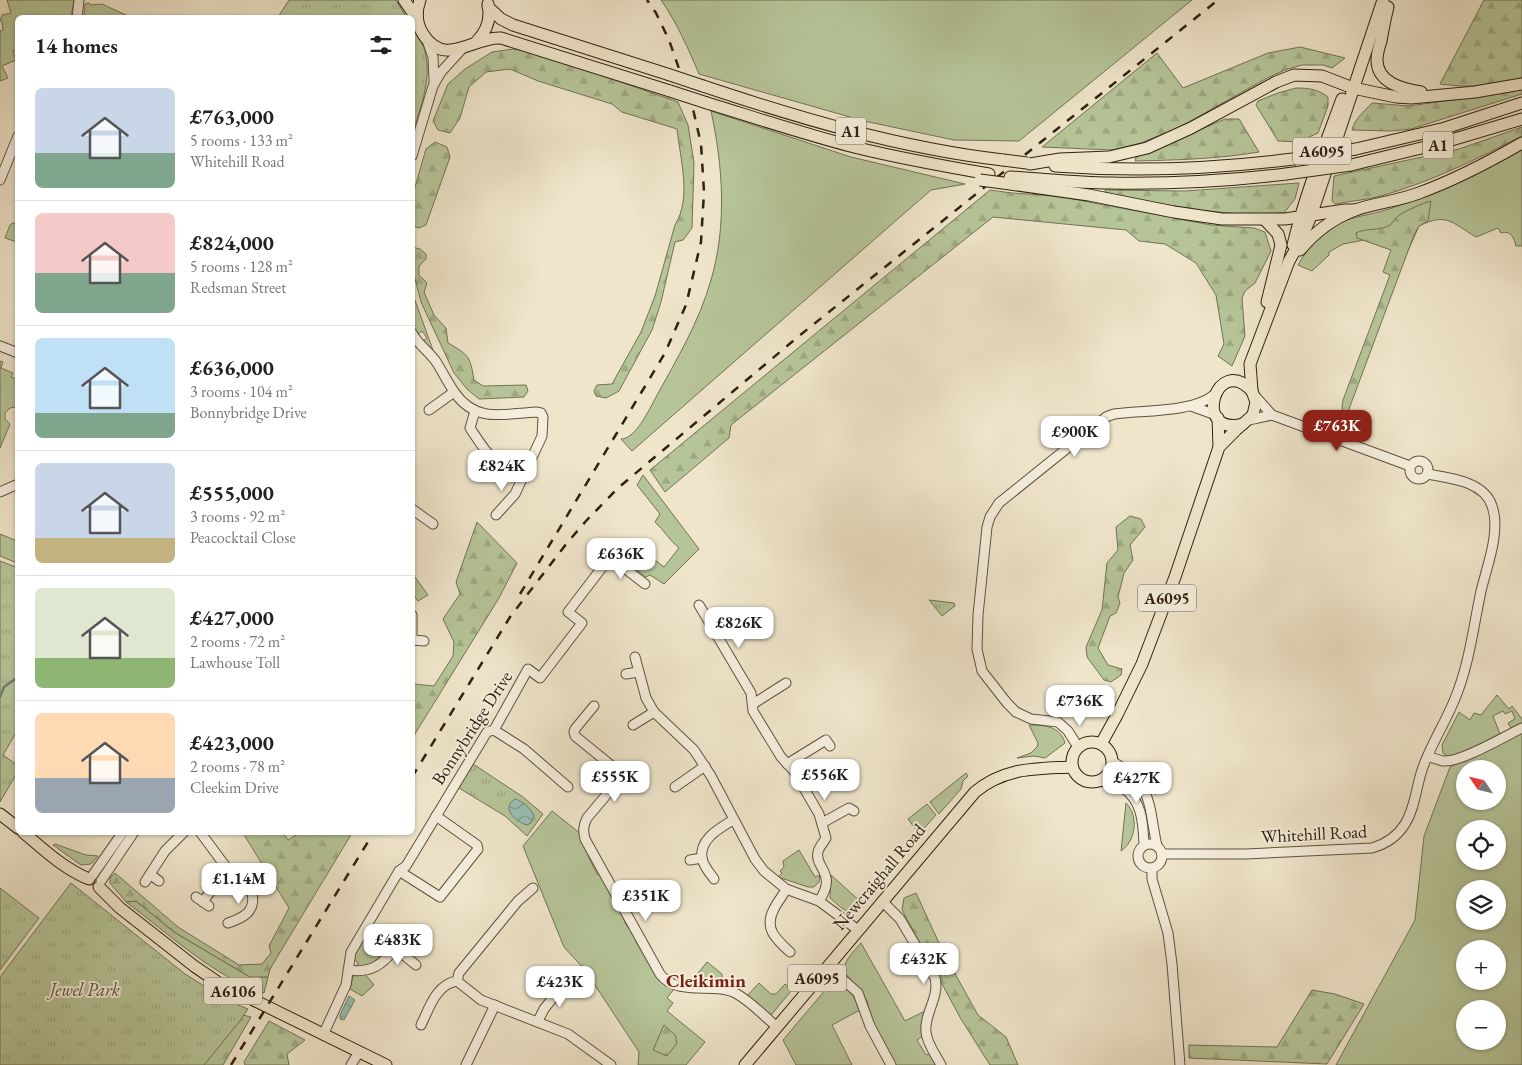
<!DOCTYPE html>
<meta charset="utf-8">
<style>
:root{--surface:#fff;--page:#f6f6f6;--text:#222;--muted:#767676;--line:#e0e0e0;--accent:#8f2418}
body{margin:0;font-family:"EB Garamond",serif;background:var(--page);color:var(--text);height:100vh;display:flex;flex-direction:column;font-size:19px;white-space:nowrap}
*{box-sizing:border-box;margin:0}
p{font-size:16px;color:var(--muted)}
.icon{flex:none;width:28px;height:28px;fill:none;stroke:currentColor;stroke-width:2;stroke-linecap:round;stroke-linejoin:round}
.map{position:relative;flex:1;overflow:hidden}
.drawer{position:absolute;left:15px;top:15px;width:400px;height:820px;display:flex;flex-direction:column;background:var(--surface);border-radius:8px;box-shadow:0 1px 4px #0004}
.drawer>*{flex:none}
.needle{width:32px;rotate:305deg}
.fabs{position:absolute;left:1456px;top:760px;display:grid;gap:10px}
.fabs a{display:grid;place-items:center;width:50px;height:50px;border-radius:50%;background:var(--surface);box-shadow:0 1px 4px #0004;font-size:25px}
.price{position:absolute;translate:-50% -42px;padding:0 11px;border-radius:10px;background:#fff;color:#222;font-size:16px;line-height:32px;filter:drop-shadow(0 1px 2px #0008)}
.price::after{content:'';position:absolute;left:50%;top:30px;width:15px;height:11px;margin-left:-8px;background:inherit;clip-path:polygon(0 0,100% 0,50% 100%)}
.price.on{background:var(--accent);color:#fff}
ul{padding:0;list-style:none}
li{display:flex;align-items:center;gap:15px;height:125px;padding:0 20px}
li+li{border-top:1px solid var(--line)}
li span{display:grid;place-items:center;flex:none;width:140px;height:100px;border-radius:8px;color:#555}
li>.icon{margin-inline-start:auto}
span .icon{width:60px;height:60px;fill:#fffc;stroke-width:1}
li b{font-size:21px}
h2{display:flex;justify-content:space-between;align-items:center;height:60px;padding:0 20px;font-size:21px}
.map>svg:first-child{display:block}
.green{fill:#b6c599;stroke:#727354;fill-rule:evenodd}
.forest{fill:url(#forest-firs);stroke:#727354}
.park{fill:url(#park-tufts);stroke:#727354}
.water{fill:url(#water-waves);stroke:#6f8073}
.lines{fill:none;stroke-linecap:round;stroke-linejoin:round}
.stream{stroke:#6f8073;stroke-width:2.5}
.minor-casing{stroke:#5f523e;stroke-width:11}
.major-casing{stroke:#2f210f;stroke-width:13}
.minor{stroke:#f5eedd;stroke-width:9}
.major{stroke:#efe5cb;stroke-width:11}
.rail{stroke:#2f210f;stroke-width:2.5;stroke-dasharray:9 9;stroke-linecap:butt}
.major-bridge-casing{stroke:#2f210f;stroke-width:13;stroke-linecap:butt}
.major-bridge{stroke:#efe5cb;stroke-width:11}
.labels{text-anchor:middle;stroke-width:4;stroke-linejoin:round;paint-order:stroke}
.shield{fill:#f5eedd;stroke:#6a5e4d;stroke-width:1}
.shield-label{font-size:16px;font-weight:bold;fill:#2f210f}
.street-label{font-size:18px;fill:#2f210f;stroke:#f5eedd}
.park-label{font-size:18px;font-style:italic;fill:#585238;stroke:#f5eedd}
.neighbourhood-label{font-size:19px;font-weight:bold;fill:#7a1f14;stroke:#f5eedd}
</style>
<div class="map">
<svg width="1522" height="1065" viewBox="0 0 1522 1065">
<defs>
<pattern id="forest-firs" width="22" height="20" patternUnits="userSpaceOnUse" patternTransform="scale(1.25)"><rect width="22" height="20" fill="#b6c599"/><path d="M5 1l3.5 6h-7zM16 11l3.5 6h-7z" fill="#9da983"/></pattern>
<pattern id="park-tufts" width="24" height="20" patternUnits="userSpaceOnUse" patternTransform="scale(1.25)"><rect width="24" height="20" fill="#b6c599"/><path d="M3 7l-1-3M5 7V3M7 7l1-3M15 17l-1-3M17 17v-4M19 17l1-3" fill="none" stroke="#9da983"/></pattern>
<pattern id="water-waves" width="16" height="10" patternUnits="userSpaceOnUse" patternTransform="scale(1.25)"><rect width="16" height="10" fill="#9abfb5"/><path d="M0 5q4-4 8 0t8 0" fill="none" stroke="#7e9b92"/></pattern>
</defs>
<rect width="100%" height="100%" fill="#efe5cb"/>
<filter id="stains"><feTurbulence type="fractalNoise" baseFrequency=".004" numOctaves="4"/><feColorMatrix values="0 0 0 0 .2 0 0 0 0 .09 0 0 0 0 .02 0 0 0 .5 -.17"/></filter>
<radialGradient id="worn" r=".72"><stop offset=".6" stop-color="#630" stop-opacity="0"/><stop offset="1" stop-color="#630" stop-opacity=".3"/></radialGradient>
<!-- green -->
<g class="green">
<polygon points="7,0 74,0 71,17 18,18 17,49 13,51 16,60 2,66 8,78 0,81 0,31 3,30 2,21 0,21 2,15 11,13"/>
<path d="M661,0H1192L1019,141L954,140L864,121L699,74C688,48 677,23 661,0Z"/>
<polygon points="89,3 90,5 102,4 130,17 84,17 85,4"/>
<path d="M711,111L851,157L965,184L931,190L632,451L621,439C636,439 650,408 656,397C677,359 699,322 711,280C727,226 723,166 711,111Z"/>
<path d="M1522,148V246H1516C1514,238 1511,230 1501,233L1498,228L1476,237C1452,223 1447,212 1419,226L1406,255L1364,240L1343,244L1329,252V255L1312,271L1298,265C1306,250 1320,235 1334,226C1351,216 1371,215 1389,209C1436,194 1479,170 1522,148Z"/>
<polygon points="13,223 17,224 17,242 5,238 10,225"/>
<polygon points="412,292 434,353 422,342 427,338 422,331 417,335 413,325"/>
<polygon points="0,361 3,362 1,368 13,373 11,377 16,379 18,376 17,405 16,407 10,408 5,413 5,419 10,424 0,448"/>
<path d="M643,475L699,549L664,584L650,575L646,577L621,558V555L625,558L630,551L626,548L630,541L664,567L679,548C670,541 664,530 655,522L660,514L637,485Z"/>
<polygon points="0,534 17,541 17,563 0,556"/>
<path d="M415,577L428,595L418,601C412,594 410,587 415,577Z"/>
<polygon points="1497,695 1509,709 1512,706 1522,719 1522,723 1511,728 1508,723 1515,719 1512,711 1505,714 1503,711 1493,716 1500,734 1460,754 1449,757 1443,753 1442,745 1459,712 1470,720 1474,713 1481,715"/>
<path d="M1029,725C1045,725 1060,726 1065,743L1045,758L1034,756L1017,758L1031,753L1037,747L1038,743Z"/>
<path d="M1522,733V1065H1336L1415,920L1424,836L1450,767ZM1465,769H1498V801H1465ZM1465,829H1498V861H1465ZM1465,889H1498V921H1465ZM1465,949H1498V981H1465ZM1465,1009H1498V1041H1465Z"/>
<polygon points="966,773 968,776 963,781 961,789 939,814 930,802"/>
<path d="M1126,803C1139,816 1136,841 1121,851Z"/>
<polygon points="927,804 936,815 919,834 908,819"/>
<path d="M552,811L581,834L589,852L588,856L597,874L601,875L624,916C623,926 633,931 637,939L636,942C642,952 644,956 652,965C661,975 660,981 674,989L667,998L673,1003L667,1011L705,1042L686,1065H638L639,1052L585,970L564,947L523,846Z"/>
<polygon points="55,844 86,855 98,856 91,864 81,865 53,845"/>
<polygon points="799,850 815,877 820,875 819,882 814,887 808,887 778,877 782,873 780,871 784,867 783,861"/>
<path d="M831,875L862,903C849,919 842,908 830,898Z"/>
<path d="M136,901L174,932L250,977H268L264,993C214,977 168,933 126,902Z"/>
<polygon points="368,931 386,944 386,953 377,963 357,967 358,963 353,957"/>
<path d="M861,943L905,1021L927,1010L923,1036L917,1040L926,1055L932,1052L939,1065H896L872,1021L867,1001L861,991L844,972C843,961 854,951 861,943Z"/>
<polygon points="707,962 722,974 722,979 695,977"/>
<polygon points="354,973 364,973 374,985 362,996 350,989"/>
<path d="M832,982C848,986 855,996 860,1010L832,1025L852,1065H796L783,1040Z"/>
<polygon points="759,983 771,994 776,994 785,984 792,990 771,1015 747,996"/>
</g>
<!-- forest -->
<g class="forest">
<path d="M1484,0H1522V78C1490,87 1473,88 1440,84Z"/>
<polygon points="1300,47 1345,58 1332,68 1323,65 1302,65 1285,70 1267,78 1180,127 1141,143 1112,150 1042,147 1157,53 1183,88 1268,53"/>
<path d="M513,49L538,53L678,102L688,125L694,163L692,228L683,240L675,242L661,302L652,330L619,391L606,398L596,396L594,391L597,385L612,384L641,332L655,296L675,225C692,198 680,158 677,129L622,112L612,104L538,81L510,69L486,72L469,87L460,118L450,133L438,130L433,121L448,84L465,69L492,52Z"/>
<path d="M1296,88C1308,88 1318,89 1328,97V106L1318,133L1298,142L1278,141L1256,105L1258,101L1278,93Z"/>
<path d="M1522,88V94L1411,129L1391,131L1352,130C1355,118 1364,112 1372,103L1409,106L1494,94Z"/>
<path d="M1225,119H1239L1259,152C1218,159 1177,160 1135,161L1136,157Z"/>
<path d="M1522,127V136L1520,137C1475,160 1430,182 1381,196C1366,200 1350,201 1335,204L1332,201L1334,176L1459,149Z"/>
<polygon points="435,142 447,147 450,157 426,225 419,228 413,226 413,194 426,149"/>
<polygon points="1299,183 1295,199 1284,213 1239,214 1197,210 1106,194 1105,190 1185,191"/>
<polygon points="990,190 1012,193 1057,196 1211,225 1254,228 1265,232 1271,251 1255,283 1245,291 1242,298 1245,336 1232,366 1218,356 1224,344 1216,295 1196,263 1165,244 1139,241 1126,230 993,217 731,425 729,438 665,492 650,470"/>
<path d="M1431,201L1428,221L1419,226L1414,235L1349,409V415C1340,413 1342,407 1343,400L1390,275L1383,272L1391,250L1357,238L1356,233C1364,228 1381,231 1390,225C1393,223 1395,218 1398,216C1405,211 1423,203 1431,201Z"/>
<path d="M412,247L420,249L426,254V259L419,266V275L427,283L424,292L434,315L446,328L448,343C469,355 470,356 474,380L483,386L526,385L528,391L524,397L479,399L467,389L454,373L421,302L413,271Z"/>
<polygon points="1130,516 1141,519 1145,527 1130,545 1133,560 1124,573 1118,597 1120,603 1116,613 1110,616 1098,648 1108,665 1122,669 1121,675 1111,682 1104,680 1087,657 1086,647 1102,610 1107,563 1118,550 1116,527"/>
<polygon points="477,522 517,563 499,598 413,737 413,684 434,686 453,656 454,642 443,619 460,594 456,582"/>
<polygon points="243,833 283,833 288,840 299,833 352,833 270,969 268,977 250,977 174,932 136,901 126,902 110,883 110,878 115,873 178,927 239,965 262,964 271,953 269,946 289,908"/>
<polygon points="916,893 944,954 978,1015 1006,1037 1018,1065 990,1065 961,1019 902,910 904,898"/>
<polygon points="1312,990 1335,994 1364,1004 1327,1064 1189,1058 1189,1045 1277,1047"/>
<polygon points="239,1014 251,1017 223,1065 170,1065"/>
<polygon points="269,1021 305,1040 287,1054 289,1065 245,1065 244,1062"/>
<polygon points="664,1025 675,1035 677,1043 667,1056 653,1050"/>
</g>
<!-- park -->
<g class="park">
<polygon points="289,0 396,0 406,17 278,17"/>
<path d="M413,28C416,34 421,41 424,48C433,76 421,106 413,132Z"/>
<polygon points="0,561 18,568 17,731 3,755 17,765 17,773 0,802"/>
<polygon points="929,600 954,603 955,606 942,616"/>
<polygon points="473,764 523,797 543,814 527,836 505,816 459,788"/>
<polygon points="71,883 185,974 228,1001 248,1009 239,1022 204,1065 0,1065 0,977"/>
<polygon points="0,888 39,918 0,970"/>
</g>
<!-- water -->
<g class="water">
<path d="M515,799C525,802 529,807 534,816L531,823L527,825C516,822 500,808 515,799Z"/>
<polygon points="349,996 355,1000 344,1020 340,1019 340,1015"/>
</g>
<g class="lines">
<!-- stream -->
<polyline class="stream" points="0,697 4,687 18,677"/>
<!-- minor casing -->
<g class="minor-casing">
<g id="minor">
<polyline points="77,18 79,0"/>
<polyline points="427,40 433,57 434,81"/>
<polyline points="412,156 433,86 441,72 462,49"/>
<polyline points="0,180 18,136"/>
<path d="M412,333C418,345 430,352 437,363C443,373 448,383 455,393C476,423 504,414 536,412L541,413L543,417L542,436L515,494L496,515"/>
<polyline points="0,346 18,353"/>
<polyline points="1255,396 1272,415 1410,466"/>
<polyline points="1191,406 1216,415"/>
<polyline points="429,410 454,392"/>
<path d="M475,411L470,428C488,455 492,463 522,479"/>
<polyline points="1249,420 1272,415"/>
<circle cx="1419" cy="470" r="9"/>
<polyline points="0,492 18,484"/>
<polyline points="412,509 433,524"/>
<polyline points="610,557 645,584"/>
<path d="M699,605L751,693L753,711L781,757L794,771L819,814L826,838C824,842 819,847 818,852C814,868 838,873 819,901"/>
<polyline points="412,615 412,641"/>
<polyline points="413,640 424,641"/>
<polyline points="635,657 646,698 654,712 694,750 711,776 755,859 764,871 786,889 819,901 858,930"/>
<polyline points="626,674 638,672"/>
<polyline points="753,704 786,683"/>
<polyline points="594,706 575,729 574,732 575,736 623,775"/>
<polyline points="633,725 654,712"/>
<polyline points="494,730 524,749 568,787"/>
<path d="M1078,747L1068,731L1058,722L1031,719L1016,712L1007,703L982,671L977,649L978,615L987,527L990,517L999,503L1106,417L1114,414C1142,410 1194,413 1215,394"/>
<path d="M1428,756C1433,758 1438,760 1443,761C1460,763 1505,736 1522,728"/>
<path d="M1113,762C1154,785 1148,805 1157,846"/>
<polyline points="787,764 826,740 830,746"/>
<path d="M629,768L587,818C583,826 583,831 585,839L660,974C678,998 715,981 737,994C751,1002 764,1016 776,1026"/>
<path d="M1100,781C1107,783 1117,784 1123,788C1143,801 1143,825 1144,845"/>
<polyline points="675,787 705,766"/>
<polyline points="822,823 849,808 854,811"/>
<path d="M200,832L235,879L252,893C256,912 243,918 228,923"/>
<circle cx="1150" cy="856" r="12"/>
<path d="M1162,854H1246L1372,848C1386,844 1397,837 1405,824C1415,808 1416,788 1422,770C1430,746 1444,725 1454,701C1469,666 1473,629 1481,591C1487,566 1501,531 1492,506C1484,481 1449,478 1427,474"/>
<polyline points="690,860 702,858"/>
<polyline points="1152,868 1152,879 1168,933 1172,964 1180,1065"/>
<polyline points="399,871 440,897 478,849 477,845 436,816"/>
<polyline points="151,875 159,881"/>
<polyline points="92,876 123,832"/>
<path d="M714,879C710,873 703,866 702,858C699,839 720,828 733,820"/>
<polyline points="101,881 134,832"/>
<polyline points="145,882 165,851 184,832"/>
<polyline points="533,888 518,901 459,973 457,981 481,1000 568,1034 611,1065"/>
<path d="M786,889C783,896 777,902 774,909C763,929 777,940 790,952"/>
<polyline points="196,897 209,906"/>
<path d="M882,901L900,919L935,978C940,997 924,1013 926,1032C927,1044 936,1055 941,1065"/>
<polyline points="203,902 212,889 231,874"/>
<polyline points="395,948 416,965"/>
<polyline points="828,966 858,993 870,1026 891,1065"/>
<path d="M348,970C370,973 382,966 395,948L367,926"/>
<polyline points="538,1021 544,1009 564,984"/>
<path d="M421,1025C429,1009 436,984 457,981"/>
<polyline points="323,1035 346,985 351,952 399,871 406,866 487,732 494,730 528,669 540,678 582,623 568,612 620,544"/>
<polyline points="351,1065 359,1052"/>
<polyline points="466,1065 495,1005"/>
</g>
</g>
<!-- major casing -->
<g class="major-casing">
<g id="major">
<polyline points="404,0 417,19"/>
<path d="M420,0C416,11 416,23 423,34C445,69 474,36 501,38L670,91"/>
<polyline points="488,7 501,19 513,25 667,74"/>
<path d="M1388,7C1385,18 1383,30 1381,41C1379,47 1377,54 1377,60C1377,83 1403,89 1421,92"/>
<path d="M477,41C487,31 491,18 488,4"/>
<path d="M703,86C802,119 900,148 1003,160"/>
<path d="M707,103C756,118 804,134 854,147C898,158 943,166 989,174"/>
<polyline points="1356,149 1445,128 1522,103"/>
<polyline points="1030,164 1060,159 1109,157 1147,148 1191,128 1276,82 1294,75 1322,76 1353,88 1396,97 1411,98 1475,92 1522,84"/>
<polyline points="1351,165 1438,144 1522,119"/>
<path d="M1055,166C1135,172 1214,169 1293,159"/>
<path d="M1010,177C1044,179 1077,183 1110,183C1169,184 1228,181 1286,174"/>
<polyline points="1003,183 1089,195 1174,212 1222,219 1285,219 1345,210 1355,210"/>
<polyline points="1265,220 1278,234 1281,245 1267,302"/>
<path d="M1293,245C1305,195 1324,148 1342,99"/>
<path d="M1300,250C1314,233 1334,218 1355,210C1376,203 1398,201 1419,193C1455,180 1489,162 1522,143"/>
<polyline points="1218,418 1219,447"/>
<path d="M1243,424C1191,437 1216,352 1252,391"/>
<circle cx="1092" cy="762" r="20"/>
<polyline points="1101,744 1117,715 1142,664 1175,577 1219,447 1236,430 1253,415 1256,402 1252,391 1250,364 1289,261 1301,240 1311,216 1383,0"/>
<polyline points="0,814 18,828"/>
<path d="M23,832C43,849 64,869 89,879"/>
<polyline points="99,887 120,908 194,966 219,983 386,1065"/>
<path d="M745,1065L975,792C1005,767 1035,769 1072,767"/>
</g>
</g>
<!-- minor -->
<use href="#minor" class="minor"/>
<!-- major -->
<use href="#major" class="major"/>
<!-- rail -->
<g class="rail">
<polyline points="520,594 665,353 686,305 701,242 704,192 701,144 693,109 669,40 656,13 647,0"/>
<polyline points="412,777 510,617 567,543 586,521 618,488 799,336 1218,0"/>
<polyline points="231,1065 374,832"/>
</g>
<!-- major-bridge casing -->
<g class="major-bridge-casing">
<g id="major-bridge">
<polyline points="667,74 703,86"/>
<polyline points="670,91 707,103"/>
<polyline points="1293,159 1356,149"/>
<polyline points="1003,160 1027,163"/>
<polyline points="1286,174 1351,165"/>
<polyline points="980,180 1003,183"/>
</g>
</g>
<!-- major-bridge -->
<use href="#major-bridge" class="major-bridge"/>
</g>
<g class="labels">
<!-- shield labels -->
<g class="shield">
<rect x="836" y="117.5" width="30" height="27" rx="4"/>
<rect x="1423" y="131.5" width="30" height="27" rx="4"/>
<rect x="1293" y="137.5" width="58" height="27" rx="4"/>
<rect x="1138" y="584.5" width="58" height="27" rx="4"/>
<rect x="788" y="964.5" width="58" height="27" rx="4"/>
<rect x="204" y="977.5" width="58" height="27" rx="4"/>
</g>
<g class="shield-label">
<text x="851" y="137">A1</text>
<text x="1438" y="151">A1</text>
<text x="1322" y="157">A6095</text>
<text x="1167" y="604">A6095</text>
<text x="817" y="984">A6095</text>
<text x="233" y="997">A6106</text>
</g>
<!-- street labels -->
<g class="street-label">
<text transform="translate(472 728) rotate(-57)" y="6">Bonnybridge Drive</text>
<text transform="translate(1314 834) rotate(-3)" y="6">Whitehill Road</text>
<text transform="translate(879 877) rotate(-50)" y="6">Newcraighall Road</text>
</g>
<!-- park labels -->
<g class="park-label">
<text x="85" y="996">Jewel Park</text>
</g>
<!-- neighbourhood labels -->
<g class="neighbourhood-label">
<text x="706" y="987">Cleikimin</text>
</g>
</g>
<rect width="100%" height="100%" filter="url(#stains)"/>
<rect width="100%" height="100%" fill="url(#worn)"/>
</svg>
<div class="fabs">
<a><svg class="needle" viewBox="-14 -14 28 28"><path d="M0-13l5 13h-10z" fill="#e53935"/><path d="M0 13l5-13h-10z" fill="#767676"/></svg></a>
<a><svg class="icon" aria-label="locate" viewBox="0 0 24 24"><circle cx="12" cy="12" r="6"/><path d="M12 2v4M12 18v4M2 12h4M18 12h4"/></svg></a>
<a><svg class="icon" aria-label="layers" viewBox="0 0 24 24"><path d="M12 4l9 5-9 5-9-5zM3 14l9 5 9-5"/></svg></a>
<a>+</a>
<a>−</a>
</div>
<b class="price on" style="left:1337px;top:452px">£763K</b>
<b class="price" style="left:1075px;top:458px">£900K</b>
<b class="price" style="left:502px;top:492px">£824K</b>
<b class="price" style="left:621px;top:580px">£636K</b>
<b class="price" style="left:739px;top:649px">£826K</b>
<b class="price" style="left:1080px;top:727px">£736K</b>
<b class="price" style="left:825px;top:801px">£556K</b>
<b class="price" style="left:615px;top:803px">£555K</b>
<b class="price" style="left:1137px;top:804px">£427K</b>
<b class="price" style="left:239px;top:905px">£1.14M</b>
<b class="price" style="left:646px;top:922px">£351K</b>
<b class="price" style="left:398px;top:966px">£483K</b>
<b class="price" style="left:924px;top:985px">£432K</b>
<b class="price" style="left:560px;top:1008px">£423K</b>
<section class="drawer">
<h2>14 homes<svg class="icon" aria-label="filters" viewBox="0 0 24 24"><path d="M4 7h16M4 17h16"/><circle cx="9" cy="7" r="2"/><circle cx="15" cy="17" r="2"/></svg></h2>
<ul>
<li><span style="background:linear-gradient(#c9d6e8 65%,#7fa58c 0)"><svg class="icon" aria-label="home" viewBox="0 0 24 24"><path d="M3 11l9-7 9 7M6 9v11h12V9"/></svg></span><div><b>£763,000</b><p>5 rooms · 133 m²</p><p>Whitehill Road</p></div></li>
<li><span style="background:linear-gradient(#f6c9c9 60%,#7fa58c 0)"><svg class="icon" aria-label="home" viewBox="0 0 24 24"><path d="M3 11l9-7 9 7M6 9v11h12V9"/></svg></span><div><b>£824,000</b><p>5 rooms · 128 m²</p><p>Redsman Street</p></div></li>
<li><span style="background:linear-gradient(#bfe0f5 75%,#7fa58c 0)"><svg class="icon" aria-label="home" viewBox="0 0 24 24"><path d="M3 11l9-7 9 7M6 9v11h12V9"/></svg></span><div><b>£636,000</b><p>3 rooms · 104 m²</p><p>Bonnybridge Drive</p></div></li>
<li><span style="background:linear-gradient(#c9d6e8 75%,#c2b280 0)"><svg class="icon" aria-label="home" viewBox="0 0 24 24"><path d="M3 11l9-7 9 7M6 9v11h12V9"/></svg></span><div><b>£555,000</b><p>3 rooms · 92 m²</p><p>Peacocktail Close</p></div></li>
<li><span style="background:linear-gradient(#dfe7d0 70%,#8fb573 0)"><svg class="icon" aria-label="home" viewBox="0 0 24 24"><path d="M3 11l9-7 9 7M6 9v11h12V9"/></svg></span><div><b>£427,000</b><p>2 rooms · 72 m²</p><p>Lawhouse Toll</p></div></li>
<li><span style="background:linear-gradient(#ffd9b3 65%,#9aa5b1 0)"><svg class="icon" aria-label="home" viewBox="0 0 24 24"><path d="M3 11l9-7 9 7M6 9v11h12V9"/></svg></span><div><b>£423,000</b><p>2 rooms · 78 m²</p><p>Cleekim Drive</p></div></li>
</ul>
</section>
</div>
